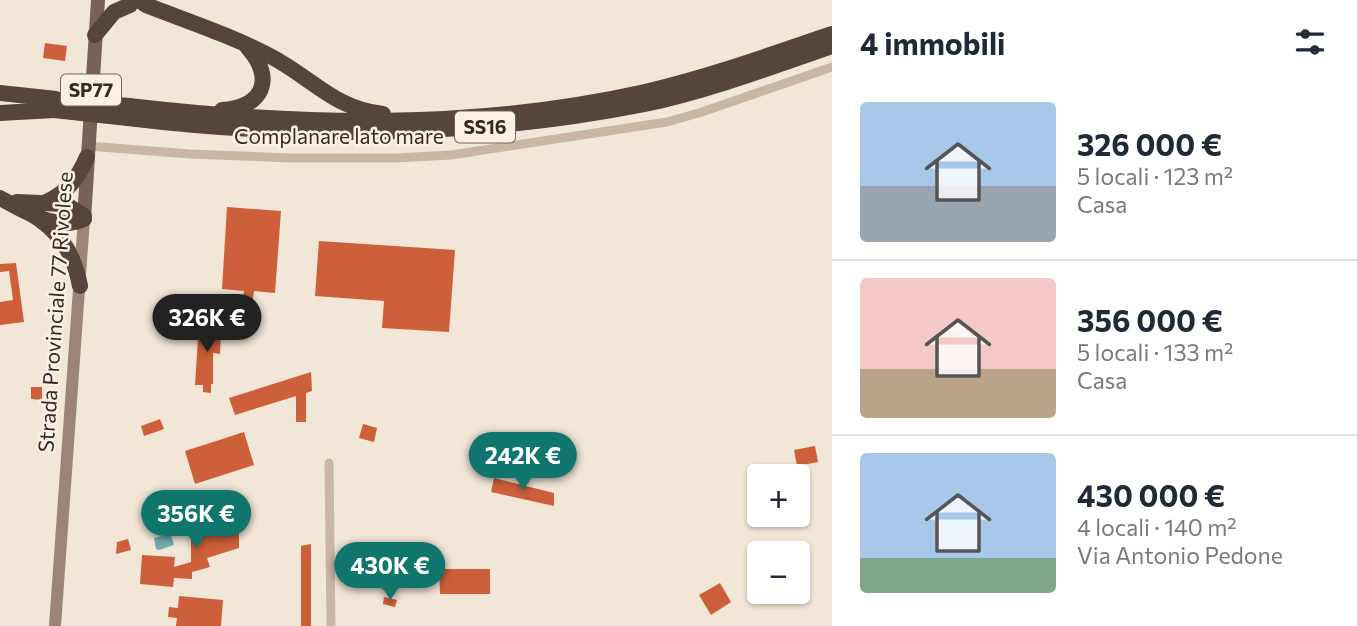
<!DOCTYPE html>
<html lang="it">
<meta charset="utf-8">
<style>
:root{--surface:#fff;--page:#f2f2f3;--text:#1f2937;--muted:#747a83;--line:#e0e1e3;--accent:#0f766e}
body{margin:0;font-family:Commissioner,sans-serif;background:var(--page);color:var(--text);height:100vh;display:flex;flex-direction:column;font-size:26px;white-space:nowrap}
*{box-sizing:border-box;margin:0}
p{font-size:23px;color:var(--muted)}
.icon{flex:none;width:38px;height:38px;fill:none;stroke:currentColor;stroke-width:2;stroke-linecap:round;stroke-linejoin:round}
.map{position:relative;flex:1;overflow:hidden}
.details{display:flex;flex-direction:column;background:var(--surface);width:525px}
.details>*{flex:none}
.controls{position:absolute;left:747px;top:464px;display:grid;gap:14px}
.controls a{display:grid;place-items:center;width:63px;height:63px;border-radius:7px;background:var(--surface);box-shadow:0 2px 5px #0004;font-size:35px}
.price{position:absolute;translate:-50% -60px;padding:0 16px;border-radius:24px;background:var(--accent);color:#fff;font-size:23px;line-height:46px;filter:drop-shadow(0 2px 4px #0008)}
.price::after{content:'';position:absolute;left:50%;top:42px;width:21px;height:16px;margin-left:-10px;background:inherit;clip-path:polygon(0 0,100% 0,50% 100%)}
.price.on{background:#222;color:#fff}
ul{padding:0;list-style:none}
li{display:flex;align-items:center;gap:21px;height:175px;padding:0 28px}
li+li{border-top:2px solid var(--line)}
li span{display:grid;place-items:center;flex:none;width:196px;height:140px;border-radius:7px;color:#555}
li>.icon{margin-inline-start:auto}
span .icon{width:84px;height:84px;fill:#fffc;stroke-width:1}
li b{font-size:30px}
h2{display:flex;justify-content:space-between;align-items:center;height:84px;padding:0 28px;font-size:30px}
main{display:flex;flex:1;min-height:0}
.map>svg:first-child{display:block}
.water{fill:#74adb1}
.building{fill:#cd603a}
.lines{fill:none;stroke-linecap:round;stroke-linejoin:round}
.street{stroke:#cbb6a3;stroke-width:9}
.secondary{stroke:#9e8474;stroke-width:12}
.primary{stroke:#786155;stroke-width:14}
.highway{stroke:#57443c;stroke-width:16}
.highway-bridge{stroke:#57443c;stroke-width:16}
.labels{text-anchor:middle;stroke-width:5;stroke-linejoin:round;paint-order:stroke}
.shield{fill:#faf0e3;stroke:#70655e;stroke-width:2}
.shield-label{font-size:19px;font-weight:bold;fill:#352a25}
.street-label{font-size:21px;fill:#352a25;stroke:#faf0e3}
</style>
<main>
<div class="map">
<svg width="832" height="626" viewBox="0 0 832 626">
<rect width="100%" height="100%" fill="#f2e6d7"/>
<!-- water -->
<polygon class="water" points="169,534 171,535 174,545 159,550 156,549 154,538"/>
<!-- building -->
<g class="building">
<polygon points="45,43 67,46 65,61 43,58"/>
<polygon points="227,207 281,211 275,293 254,291 252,305 242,304 244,291 222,289"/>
<polygon points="319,241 455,250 449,332 382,328 384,301 315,296"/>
<polygon points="16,263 24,322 0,325 0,302 13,300 9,271 0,272 0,264"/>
<polygon points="199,322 215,323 215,330 221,331 220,354 213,353 213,384 211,384 211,393 203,392 203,385 195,385"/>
<polygon points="311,372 312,391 306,393 306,422 296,422 296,396 235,415 229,398"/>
<polygon points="31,387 42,387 42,400 31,399"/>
<polygon points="160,419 164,429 144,436 141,426"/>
<polygon points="363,424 377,428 374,442 359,438"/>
<polygon points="244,432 254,465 195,484 185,451"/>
<polygon points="815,446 818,462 797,466 794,450"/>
<polygon points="494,478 554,493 554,506 491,492"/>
<polygon points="239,506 239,548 207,558 210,567 192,572 192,579 174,578 173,587 140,584 142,555 175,557 174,567 191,562 191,540 202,539 196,519"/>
<polygon points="128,539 131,550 116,554 117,542"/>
<polygon points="311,544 311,626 301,626 301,546"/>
<polygon points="396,566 396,584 391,584 384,590 378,584 373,583 373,567"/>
<polygon points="439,569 490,569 490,594 440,594"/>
<polygon points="720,583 731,602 711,615 699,595"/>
<polygon points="179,596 223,600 221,626 176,626 177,618 168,617 169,607 178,608"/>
<polygon points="384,597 397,600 395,607 383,604"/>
</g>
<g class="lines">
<!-- street -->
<g class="street">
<polyline points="88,146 190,154 291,158 396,158 451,155 667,122 702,112 832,67"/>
<polyline points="329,463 331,626"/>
</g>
<!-- secondary -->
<polyline class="secondary" points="55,626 84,219"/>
<!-- primary -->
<polyline class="primary" points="84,219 98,0"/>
<!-- highway -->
<g class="highway">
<path d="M139,0L146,5C187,21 230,35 270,56C311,77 334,109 383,114"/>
<polyline points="95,35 114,12 130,5"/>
<polyline points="0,93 56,99"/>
<path d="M129,106C301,126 475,130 645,92C708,77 771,55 832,34"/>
<path d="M222,110C262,108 276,79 248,48"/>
<polyline points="0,113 54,110"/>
<path d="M128,118C301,139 473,138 645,104C707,91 771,67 832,46"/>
<path d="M0,198C25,211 56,232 84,219"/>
<polyline points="17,202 65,204 84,216"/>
<path d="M46,202C67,193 78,178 87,157"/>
<path d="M30,213C59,230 74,253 80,286"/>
</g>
<!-- highway-bridge -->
<g class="highway-bridge">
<polyline points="58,100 129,106"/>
<polyline points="54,110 128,118"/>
</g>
</g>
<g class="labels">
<!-- shield labels -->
<g class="shield">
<rect x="61" y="74.5" width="60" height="31" rx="5"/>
<rect x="455" y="111.5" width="60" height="31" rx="5"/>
</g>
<g class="shield-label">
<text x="91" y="97">SP77</text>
<text x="485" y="134">SS16</text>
</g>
<!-- street labels -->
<g class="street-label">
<text x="339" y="144">Complanare lato mare</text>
<text transform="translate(56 312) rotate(-86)" y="7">Strada Provinciale 77 Rivolese</text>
</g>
</g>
</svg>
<div class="controls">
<a>+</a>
<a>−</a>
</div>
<b class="price on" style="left:207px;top:354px">326K €</b>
<b class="price" style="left:523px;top:492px">242K €</b>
<b class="price" style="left:196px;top:550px">356K €</b>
<b class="price" style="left:390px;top:602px">430K €</b>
</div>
<section class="details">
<h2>4 immobili<svg class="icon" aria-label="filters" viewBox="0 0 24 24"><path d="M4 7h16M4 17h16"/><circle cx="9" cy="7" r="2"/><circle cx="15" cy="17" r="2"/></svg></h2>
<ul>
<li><span style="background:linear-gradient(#a9c7e8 60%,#9aa5b1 0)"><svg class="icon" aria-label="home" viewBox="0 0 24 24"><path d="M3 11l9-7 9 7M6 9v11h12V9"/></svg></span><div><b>326 000 €</b><p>5 locali · 123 m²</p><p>Casa</p></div></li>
<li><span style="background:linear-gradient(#f6c9c9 65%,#b9a48a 0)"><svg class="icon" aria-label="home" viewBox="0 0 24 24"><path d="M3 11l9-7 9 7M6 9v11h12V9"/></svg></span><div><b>356 000 €</b><p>5 locali · 133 m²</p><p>Casa</p></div></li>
<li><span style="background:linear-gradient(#a9c7e8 75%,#7fa58c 0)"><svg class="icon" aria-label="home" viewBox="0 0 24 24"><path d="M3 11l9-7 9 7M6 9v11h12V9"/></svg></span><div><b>430 000 €</b><p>4 locali · 140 m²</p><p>Via Antonio Pedone</p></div></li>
</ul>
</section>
</main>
